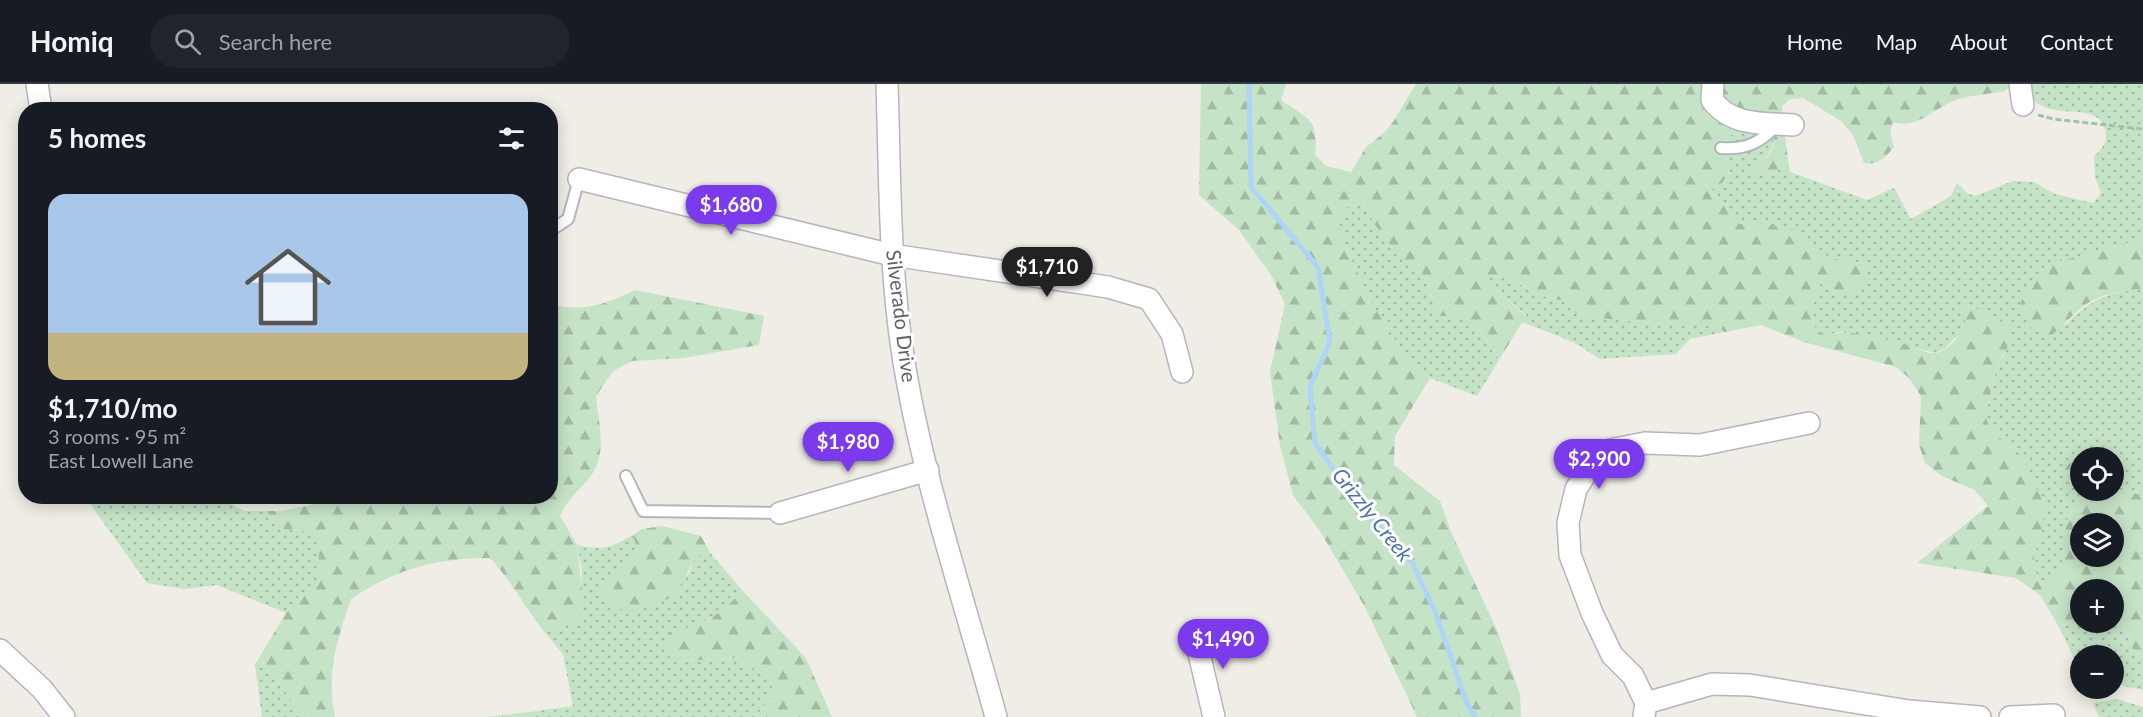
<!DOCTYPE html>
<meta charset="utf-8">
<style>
:root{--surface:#171b24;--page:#20242c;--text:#f1f3f6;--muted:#9ea1a6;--line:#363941;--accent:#7c3aed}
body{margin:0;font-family:Lato,sans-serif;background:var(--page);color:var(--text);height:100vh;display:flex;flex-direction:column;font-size:22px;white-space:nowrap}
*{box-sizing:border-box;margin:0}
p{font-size:20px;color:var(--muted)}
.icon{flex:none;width:33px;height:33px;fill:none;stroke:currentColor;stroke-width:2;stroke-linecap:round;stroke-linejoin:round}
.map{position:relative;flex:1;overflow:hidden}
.drawer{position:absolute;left:18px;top:18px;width:540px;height:402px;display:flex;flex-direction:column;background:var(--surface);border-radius:24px;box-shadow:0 3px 15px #0003}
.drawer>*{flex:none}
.fabs{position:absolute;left:2070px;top:363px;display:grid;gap:12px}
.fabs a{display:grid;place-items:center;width:54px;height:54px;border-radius:50%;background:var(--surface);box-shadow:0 3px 15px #0003;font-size:30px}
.price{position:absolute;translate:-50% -51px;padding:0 14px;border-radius:21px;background:var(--accent);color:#fff;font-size:20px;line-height:39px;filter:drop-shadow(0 2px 3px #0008)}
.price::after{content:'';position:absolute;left:50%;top:36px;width:18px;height:14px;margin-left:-9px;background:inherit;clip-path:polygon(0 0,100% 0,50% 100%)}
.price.selected{background:#222;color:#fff}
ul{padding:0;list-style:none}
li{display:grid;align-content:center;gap:12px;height:318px;padding:0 30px}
li span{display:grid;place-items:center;height:186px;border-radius:18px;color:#555}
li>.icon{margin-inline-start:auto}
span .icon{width:108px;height:108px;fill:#fffc;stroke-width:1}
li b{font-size:26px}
h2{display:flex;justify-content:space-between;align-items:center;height:72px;padding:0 30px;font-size:26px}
header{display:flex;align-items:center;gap:36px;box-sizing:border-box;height:84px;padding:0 30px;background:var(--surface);border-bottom:2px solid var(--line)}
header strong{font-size:28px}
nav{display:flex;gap:33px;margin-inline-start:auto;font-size:21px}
.search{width:420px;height:54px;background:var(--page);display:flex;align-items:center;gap:15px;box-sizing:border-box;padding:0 21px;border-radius:33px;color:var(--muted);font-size:22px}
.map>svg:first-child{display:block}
.grass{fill:url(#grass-dots)}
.forest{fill:url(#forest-firs);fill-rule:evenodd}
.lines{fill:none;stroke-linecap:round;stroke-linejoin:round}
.stream{stroke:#aed4f7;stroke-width:5}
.lane-casing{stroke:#b3b6ba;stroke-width:14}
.street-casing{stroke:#b3b6ba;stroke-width:24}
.path{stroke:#9ec2aa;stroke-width:3;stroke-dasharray:6 3;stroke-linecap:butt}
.lane{stroke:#fff;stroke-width:10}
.street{stroke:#fff;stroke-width:21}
.labels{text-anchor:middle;stroke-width:6;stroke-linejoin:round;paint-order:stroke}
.street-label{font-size:20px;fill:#5e6165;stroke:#fff}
.water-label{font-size:21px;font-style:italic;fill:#4c74a8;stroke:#fff}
</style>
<header>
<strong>Homiq</strong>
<div class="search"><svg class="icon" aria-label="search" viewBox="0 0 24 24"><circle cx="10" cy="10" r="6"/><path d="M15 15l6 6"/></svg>Search here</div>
<nav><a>Home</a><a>Map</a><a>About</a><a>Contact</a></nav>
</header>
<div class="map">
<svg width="2143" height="633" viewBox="0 0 2143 633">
<defs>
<pattern id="grass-dots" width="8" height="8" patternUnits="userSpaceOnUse" patternTransform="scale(1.5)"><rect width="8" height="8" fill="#c5e3c7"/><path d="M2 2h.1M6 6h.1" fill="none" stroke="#a3bba5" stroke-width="1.8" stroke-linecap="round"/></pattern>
<pattern id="forest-firs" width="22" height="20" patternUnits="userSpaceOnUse" patternTransform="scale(1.5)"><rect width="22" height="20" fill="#c5e3c7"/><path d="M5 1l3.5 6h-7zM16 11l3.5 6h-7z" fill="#a3bba5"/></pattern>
</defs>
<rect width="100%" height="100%" fill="#efede6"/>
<!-- grass -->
<g class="grass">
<path d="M2023,0H2143V155L2046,181L2023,210L2066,241C2089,216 2109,207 2143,205V413C2135,407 2123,409 2114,403V374C2092,374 2078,372 2062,387L2080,410C2078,423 2070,427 2066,439C2058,462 2072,487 2045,501L2037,495L2034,471L2041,452L2030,393L2023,373L1992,347L1985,332L1998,278L2004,271L2010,242L1976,226L1966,235L1960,248L1946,264L1935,269L1874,253L1840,248L1826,251L1816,246C1811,229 1811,214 1821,199L1841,210L1866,180L1830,174L1768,140H1738L1726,122L1710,107L1723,98L1730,88L1724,66C1731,54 1732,44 1741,33L1771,42C1780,73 1762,68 1754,93L1782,85L1867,116L1894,104L1911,135L1951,112L1957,99L1967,109L1975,112L2013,97L2034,98L2055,110L2093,119L2101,109L2095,93L2094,72C2106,62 2109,54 2103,39C2087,16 2040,43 2023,0Z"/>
<path d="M1362,119C1379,148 1400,174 1427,194L1432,214L1446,232C1475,231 1486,254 1499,276L1477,312L1430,294L1408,276L1371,218L1343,157L1338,137L1347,123Z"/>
<polygon points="1489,191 1513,196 1536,210 1563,217 1579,232 1662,240 1691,240 1708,235 1725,248 1690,255 1676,270 1600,275 1573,258 1522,238 1526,231 1489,200"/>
<polygon points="85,413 219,413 245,427 267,427 278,445 314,448 320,467 318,498 286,529 217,501 185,505 147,499"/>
<path d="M633,451L638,468L598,502L688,491L696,471L711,470L742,506C727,524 714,534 692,543L677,577L736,574L772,596L773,612L755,633H532L537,627L573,622L563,570L545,549L579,535L582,488L577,461C604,467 610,464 633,451Z"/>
<polygon points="2114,534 2120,536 2134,567 2143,571 2143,606 2114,600 2114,572 2080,572 2080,587 2059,543 2080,535 2080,538 2114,538"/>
<polygon points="259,574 305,633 262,633 255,581"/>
<polygon points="2117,615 2143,623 2143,633 2099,633 2093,619"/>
</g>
<!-- forest -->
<g class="forest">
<path d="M1201,0H1286L1281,16C1308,35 1319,34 1315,71L1326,82L1351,88L1366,63L1384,49L1393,38L1416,0H2012L2005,7C1990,10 1972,11 1958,15C1935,23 1918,46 1893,38L1890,48L1894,63C1886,73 1877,82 1864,79L1853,51L1841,37L1803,14L1790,15L1782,22V32L1790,89L1782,85L1754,93L1750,87C1769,70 1779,70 1771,42L1742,33C1732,44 1731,54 1724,66L1730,87L1723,98L1710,107L1726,122L1739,140H1768L1791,146L1830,174L1866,180V193L1849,211L1841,210L1822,199C1811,214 1811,229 1816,246L1826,251C1852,245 1883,254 1909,262C1916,264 1928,270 1936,269C1951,267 1961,248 1966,235L1960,222L1966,219L2010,242L2009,261L1998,278L1985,332L1992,347L2023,373L2045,423L2041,452L2034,471L2037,494L2045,501C2072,487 2058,462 2066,439C2070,428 2078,423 2080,410L2062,387L2070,379L2080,375V406H2114V403C2123,409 2135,407 2143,413V571L2134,568L2120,536L2114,534V506H2080V535L2059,543L2041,512L2016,494L1917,479L1988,422L1975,406L1942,392L1925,379L1919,361L1921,312L1909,294L1896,283L1804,258L1761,241L1725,248L1708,236L1691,240H1662L1579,232L1563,217L1536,210L1513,196L1490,191L1489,200L1526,232L1499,276C1479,242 1478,236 1437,231L1427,194L1412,183L1383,153L1362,120L1347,123L1338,137L1343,157L1371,218L1408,276L1430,294L1395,352L1394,381L1440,417L1451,448L1497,546L1520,610L1521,633H1417L1366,525L1320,447L1293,411L1280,361L1270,288L1285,220L1271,191L1239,146L1199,111ZM2080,440H2114V472H2080Z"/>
<path d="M2143,155V205C2125,206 2099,210 2084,222C2071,231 2062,244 2049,253L2031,244L2020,224L2023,210L2046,181Z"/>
<path d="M635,206L764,232L759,261L683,274L632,277L613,287L596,312C599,343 609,373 586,398C575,410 567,417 560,432L577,461L583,514L579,535L545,549C526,525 512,498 490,474C436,474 396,485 351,515C337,556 326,589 335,633H305L259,574L286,529L318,498L319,467L314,448L278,445L267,427H281L355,412H550L551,220C581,229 608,220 635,206Z"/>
<polygon points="662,442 701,452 711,470 696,472 675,512 640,526 610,525 598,502 638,468 633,451 642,445"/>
<path d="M742,506L806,574L832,633H755L773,612L772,596L736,574L677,577L665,570L668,549C702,540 719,534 742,506Z"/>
<polygon points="537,627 532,633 486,633"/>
</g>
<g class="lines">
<!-- stream -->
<polyline class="stream" points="1249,0 1251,103 1318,183 1330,258 1310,303 1315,359 1360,423 1412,478 1436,530 1466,617 1475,633"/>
<!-- lane casing -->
<g class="lane-casing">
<g id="lane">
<path d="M1721,64C1747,66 1761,58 1778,40"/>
<polyline points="550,147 568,135 579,95"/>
<polyline points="626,392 643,427 780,429"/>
</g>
</g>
<!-- street casing -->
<g class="street-casing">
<g id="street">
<polyline points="37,0 41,26"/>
<path d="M887,0C890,91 889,182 903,272C922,393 964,515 996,633"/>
<path d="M1713,0L1712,16C1731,42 1763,39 1793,41"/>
<polyline points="2020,0 2023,21"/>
<polyline points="579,95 892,171 1108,203 1149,215 1172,250 1182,288"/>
<polyline points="780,429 928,386"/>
<polyline points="1194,548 1214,633"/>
<polyline points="0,566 42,605 64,633"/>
<polyline points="1646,619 1633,592 1612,571 1592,529 1570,471 1568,439 1576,405 1590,383 1610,366 1645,359 1700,361 1809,339"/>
<polyline points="1644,632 1646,619 1712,600 1750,601 1909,627 1980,633"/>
<polyline points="2010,633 2054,631"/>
</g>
</g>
<!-- path -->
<polyline class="path" points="2038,31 2053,35 2143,45"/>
<!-- lane -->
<use href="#lane" class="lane"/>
<!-- street -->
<use href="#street" class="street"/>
</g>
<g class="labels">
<!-- street labels -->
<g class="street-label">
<text transform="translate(901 232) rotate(83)" y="7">Silverado Drive</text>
</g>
<!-- water labels -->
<g class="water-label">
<text transform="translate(1372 431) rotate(51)" y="7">Grizzly Creek</text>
</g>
</g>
</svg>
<div class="fabs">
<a><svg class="icon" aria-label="locate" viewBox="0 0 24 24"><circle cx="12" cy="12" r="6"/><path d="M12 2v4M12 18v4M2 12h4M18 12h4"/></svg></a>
<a><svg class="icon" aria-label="layers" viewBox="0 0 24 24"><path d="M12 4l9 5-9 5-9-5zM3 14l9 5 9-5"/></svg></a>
<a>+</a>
<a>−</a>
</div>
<b class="price" style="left:731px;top:152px">$1,680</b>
<b class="price selected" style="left:1047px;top:214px">$1,710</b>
<b class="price" style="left:848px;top:389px">$1,980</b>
<b class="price" style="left:1599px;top:406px">$2,900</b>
<b class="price" style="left:1223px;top:586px">$1,490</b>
<section class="drawer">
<h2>5 homes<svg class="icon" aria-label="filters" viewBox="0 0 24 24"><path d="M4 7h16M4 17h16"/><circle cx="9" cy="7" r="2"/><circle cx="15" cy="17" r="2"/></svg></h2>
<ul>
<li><span style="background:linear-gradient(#a9c7e8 75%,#c2b280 0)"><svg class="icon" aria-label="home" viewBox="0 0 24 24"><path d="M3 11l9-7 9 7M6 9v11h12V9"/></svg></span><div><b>$1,710/mo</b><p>3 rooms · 95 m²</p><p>East Lowell Lane</p></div></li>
</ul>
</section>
</div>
